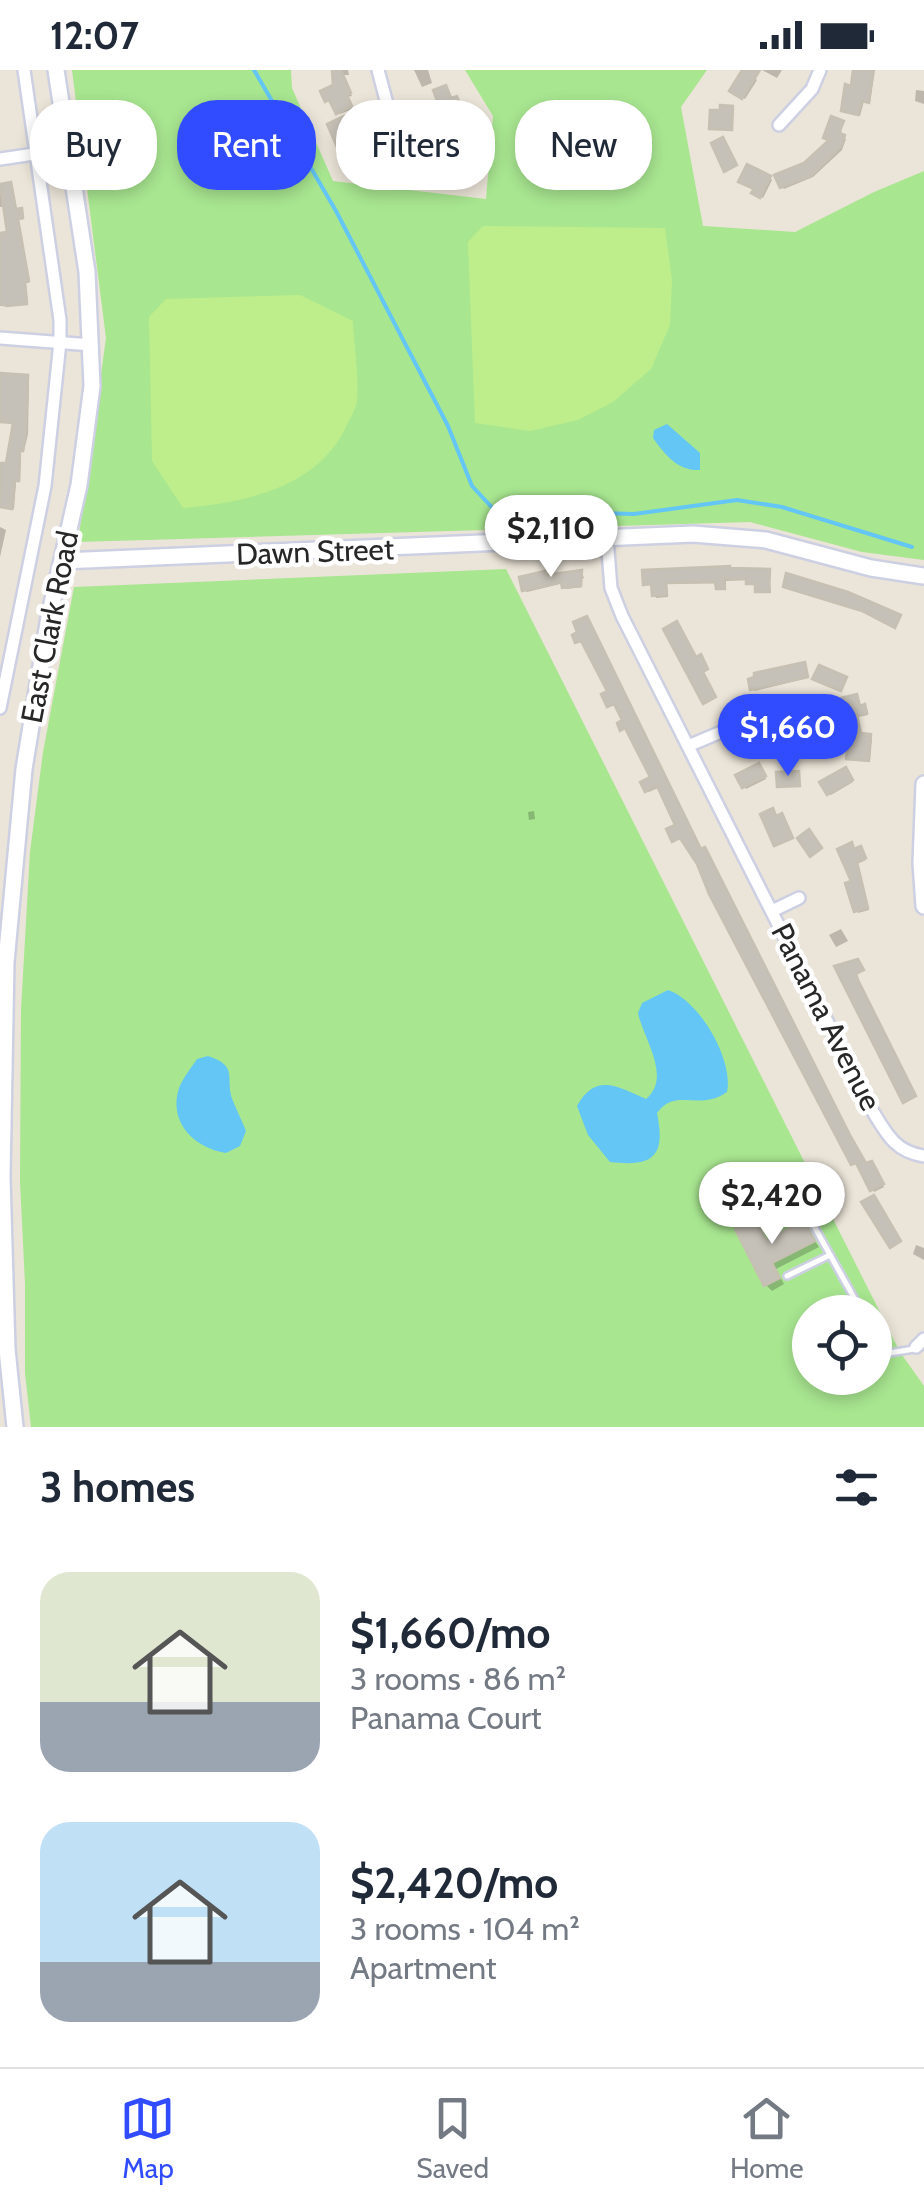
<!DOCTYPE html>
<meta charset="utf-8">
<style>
:root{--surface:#fff;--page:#f2f2f3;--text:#1f2937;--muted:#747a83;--line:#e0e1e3;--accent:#314cff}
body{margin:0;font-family:Cabin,sans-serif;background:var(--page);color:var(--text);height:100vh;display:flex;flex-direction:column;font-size:38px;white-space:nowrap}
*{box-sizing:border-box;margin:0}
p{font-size:32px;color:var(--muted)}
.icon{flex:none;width:55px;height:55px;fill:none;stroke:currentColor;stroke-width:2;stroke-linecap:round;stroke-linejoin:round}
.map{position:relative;height:1357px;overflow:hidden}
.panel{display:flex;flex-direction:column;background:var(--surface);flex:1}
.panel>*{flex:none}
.guide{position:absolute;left:30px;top:30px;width:865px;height:90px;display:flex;gap:20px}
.buttons{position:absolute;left:792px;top:1225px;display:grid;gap:20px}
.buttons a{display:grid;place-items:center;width:100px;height:100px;border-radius:50%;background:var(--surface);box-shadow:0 5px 15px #0003;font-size:50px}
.price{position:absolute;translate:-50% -85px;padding:0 22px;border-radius:35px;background:#fff;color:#222;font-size:32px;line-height:65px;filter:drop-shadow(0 2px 5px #0008)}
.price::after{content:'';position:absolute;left:50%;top:60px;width:30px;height:22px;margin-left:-15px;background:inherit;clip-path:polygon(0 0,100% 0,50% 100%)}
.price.active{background:var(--accent);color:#fff}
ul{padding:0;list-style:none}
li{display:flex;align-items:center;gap:30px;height:250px;padding:0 40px}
li span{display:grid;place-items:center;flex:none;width:280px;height:200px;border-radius:30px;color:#555}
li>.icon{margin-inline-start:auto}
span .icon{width:120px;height:120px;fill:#fffc;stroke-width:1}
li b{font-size:42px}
h2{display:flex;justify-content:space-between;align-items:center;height:120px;padding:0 40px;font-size:42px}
.chip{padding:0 35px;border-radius:40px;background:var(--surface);box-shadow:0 5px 15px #0003;font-size:35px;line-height:90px}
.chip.active{background:var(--accent);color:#fff}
.status{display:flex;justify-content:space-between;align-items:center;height:70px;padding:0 50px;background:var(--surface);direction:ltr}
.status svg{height:28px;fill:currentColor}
.tabs{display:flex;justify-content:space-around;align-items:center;height:140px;border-top:2px solid var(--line);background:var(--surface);font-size:28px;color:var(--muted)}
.tabs a{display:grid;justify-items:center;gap:5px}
.tabs .active{color:var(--accent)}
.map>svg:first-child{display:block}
.green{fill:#a8e690;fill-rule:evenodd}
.pitch{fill:#beee8b}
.water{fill:#63c6f5}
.shadow{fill:#0003}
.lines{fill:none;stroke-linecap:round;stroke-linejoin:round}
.stream{stroke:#63c6f5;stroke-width:4}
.building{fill:#c6c1b8;stroke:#c6c0b2;stroke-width:2.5}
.lane-casing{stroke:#cdd0e2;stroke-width:10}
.street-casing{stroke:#cdd0e2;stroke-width:16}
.secondary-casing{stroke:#cdd0e2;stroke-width:20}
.lane{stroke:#fff;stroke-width:5}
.street{stroke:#fff;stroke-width:11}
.secondary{stroke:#fff;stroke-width:15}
.labels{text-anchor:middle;stroke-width:9;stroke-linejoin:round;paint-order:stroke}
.street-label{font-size:30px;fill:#272727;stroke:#fff}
</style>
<div class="status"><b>12:07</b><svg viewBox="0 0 49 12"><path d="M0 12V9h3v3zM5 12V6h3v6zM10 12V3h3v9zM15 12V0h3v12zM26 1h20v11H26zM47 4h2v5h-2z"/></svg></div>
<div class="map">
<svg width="924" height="1357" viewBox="0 0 924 1357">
<rect width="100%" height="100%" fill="#ebe4d8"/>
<!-- green -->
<g class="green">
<polygon points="72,0 291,0 292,18 333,111 486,129 493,46 465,0 707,0 681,37 703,156 795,162 874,122 924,101 924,490 862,482 750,452 78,472 106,268"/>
<path d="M506,499L900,1282L924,1316V1357H31L25,1303V1214L20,1111L21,939L30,782L43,682L74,517ZM810,1242H875V1308H810Z"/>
</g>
<!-- pitch -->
<g class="pitch">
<polygon points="483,156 665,158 672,210 670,255 651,299 613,332 578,350 530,361 475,353 468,172"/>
<path d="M300,225L353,251C354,277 359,305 357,330C356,340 349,350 345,359C316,418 243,433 183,438L152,391L149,247L166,229Z"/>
</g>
<!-- water -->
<g class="water">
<path d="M667,354L700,383V400C678,401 666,386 653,368L654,360Z"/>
<path d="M668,920C699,930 734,990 727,1022C698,1042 676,1017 657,1043C666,1087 653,1097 610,1092L588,1065L577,1036C596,1002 618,1017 646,1029C672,1007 644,970 638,943L642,933Z"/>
<path d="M208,986C240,996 224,1009 233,1031C237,1041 242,1051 246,1061L240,1076L226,1083C194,1078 168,1052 179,1018C183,1008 191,998 197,989Z"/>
</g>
<!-- shadow -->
<g class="shadow">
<polygon points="335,0 348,0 349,5 342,5 352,26 347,27 353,39 340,44 333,31 327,30 336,17"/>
<polygon points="414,0 428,0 432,13 422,17"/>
<polygon points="762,0 782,0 777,8"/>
<polygon points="856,0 875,0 870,33 864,31 860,46 846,42"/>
<polygon points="755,8 757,10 745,29 735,23"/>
<polygon points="916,20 924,21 924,34 915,31"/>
<polygon points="842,53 841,66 846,69 842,80 813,107 784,119 782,117 832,70"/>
<polygon points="464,63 461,116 445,115 443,113"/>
<polygon points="770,108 772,110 763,128 757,125 756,119"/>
<polygon points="10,115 17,141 23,142 24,149 19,150 29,213 26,213 28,235 0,236 0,192 14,189 5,136 0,137 0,124"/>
<polygon points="0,305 29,310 28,364 24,381 21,381 20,412 16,412 14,439 0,437 16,347 0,327"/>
<polygon points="0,457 6,460 0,487"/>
<polygon points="769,502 771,523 760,523 757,515 751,515 748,510 726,511 726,520 720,520 718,513 667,514 668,527 656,528 653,516 645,514"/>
<polygon points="544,503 582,503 584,508 581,509 582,517 566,519 564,513 527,522 524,520"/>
<polygon points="580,563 701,781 852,1070 867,1096 873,1096 884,1117 874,1122 859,1094 853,1094 699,792 684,769 675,770 678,756 660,717 649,722 647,720 653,709 629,659 622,659 626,651 618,635 609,636 610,622 584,572 577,572"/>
<polygon points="804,595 808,608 755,621 752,619"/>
<polygon points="844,630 867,639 868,645 858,647 862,666 872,669 870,692 849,688 851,662"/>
<polygon points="761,698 766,709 746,719 744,716"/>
<polygon points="847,702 853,712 831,725 829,723"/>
<polygon points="534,741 535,749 529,750 528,742"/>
<polygon points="855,781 862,781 866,790 857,794 869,840 858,843"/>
<polygon points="841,859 848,871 836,877 829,865"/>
<polygon points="755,1152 768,1172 803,1154 819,1177 776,1199 784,1214 772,1221 766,1215"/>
<polygon points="916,1175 924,1178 924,1190 913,1184"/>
</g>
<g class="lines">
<!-- stream -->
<polyline class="stream" points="254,0 336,141 448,356 472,416 500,446 531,449 597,443 634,444 737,430 782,437 912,477"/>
</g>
<!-- building -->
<g class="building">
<polygon points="332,0 341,0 351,23 347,25 352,36 336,44 329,30 325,32 320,21 333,15"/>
<polygon points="742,0 760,0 742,29 729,21"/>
<polygon points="853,0 873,0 869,33 862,31 858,45 841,41 845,14 851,16"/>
<polygon points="446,15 451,28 457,26 461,37 455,39 457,45 444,50 433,20"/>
<polygon points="720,35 733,36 732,60 709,59 710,40 720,40"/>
<polygon points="344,46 375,108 362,113 356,101 349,104 345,94 352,91 344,74 337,77 327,54"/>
<polygon points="831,46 844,51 839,63 845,65 841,77 811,106 780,118 774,105 804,93 829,70 823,68"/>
<polygon points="449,60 465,60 460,115 440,114 441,100 447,100"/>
<polygon points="723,67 737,95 724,102 711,73"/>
<polygon points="747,94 771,106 760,128 751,123 754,119 738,112"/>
<polygon points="11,112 16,139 22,138 23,148 18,149 29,211 25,212 27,234 7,236 0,234 0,163 7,162 0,114"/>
<polygon points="0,303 28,305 26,361 23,381 20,380 19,411 15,411 12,439 0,437 1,393 6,393 13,353 0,352"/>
<polygon points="730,496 730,498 770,499 769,522 755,522 755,514 746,514 746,509 724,509 725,519 716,519 715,512 666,513 667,525 652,526 651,514 643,515 642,500"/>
<polygon points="582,500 581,516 562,518 561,512 522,521 519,507 545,501 546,505"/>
<polygon points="786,503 848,522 901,545 895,558 862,541 783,517"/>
<polygon points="587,546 701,779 705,777 850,1065 866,1093 872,1091 884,1114 870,1121 856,1093 851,1095 709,824 697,794 680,768 672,772 666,759 675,755 657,716 645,722 640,712 650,707 625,658 620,661 617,653 622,650 614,634 607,637 601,624 607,621 581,571 575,573 572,565 577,562 573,552"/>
<polygon points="677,551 696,587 701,584 708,599 703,602 716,627 703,634 663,559"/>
<polygon points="805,592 808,607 750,620 748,609 754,607 754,603"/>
<polygon points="819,595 847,607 841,621 812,609"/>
<polygon points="857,624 860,636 865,634 867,643 857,645 861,663 871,664 868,691 846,689 849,662 841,628"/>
<polygon points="759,693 766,706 742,718 735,705"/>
<polygon points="846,697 853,710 827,725 819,712"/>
<polygon points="799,701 800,716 777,717 776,702"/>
<polygon points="773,738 776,746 782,743 793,768 774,776 760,744"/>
<polygon points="809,759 822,778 810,787 797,768"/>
<polygon points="852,772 854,779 861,776 866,788 857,792 868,838 854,842 845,813 851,811 837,779"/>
<polygon points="858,889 864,900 856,904 858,910 916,1026 903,1033 834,896"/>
<polygon points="874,1125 901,1171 890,1178 861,1132"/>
<polygon points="755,1149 766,1170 804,1151 815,1171 772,1193 780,1208 764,1216 735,1159"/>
</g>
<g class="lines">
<!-- lane casing -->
<g class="lane-casing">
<g id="lane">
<path d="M732,1150C759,1135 776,1122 805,1140L862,1242"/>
<polyline points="787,1206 830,1185"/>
<polyline points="875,1266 883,1284 914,1279"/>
</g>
</g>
<!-- street casing -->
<g class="street-casing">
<g id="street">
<polyline points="378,0 387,34 402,65"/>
<polyline points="779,55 812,19 820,0"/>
<polyline points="0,89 68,79"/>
<polyline points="0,268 92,275"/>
<path d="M607,469L611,518L622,546L872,1040C886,1063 895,1082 924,1086"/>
<polyline points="0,638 45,416 60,272 60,250 24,0"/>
<polyline points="688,676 740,654 796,653"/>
<polyline points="772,841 799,828"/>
<polyline points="916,1277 924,1269"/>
</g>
</g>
<!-- secondary casing -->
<g class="secondary-casing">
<g id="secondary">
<polyline points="62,491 693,464 766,470 871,498 924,506"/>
<polyline points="924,714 921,793 924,836"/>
<polyline points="15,1357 7,1279 2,1107 6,892 24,699 49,547 79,415 92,316 87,202 56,0"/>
</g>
</g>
<!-- lane -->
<use href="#lane" class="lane"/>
<!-- street -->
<use href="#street" class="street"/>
<!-- secondary -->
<use href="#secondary" class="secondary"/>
</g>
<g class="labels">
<!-- street labels -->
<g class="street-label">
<text transform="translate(315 482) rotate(-2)" y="10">Dawn Street</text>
<text transform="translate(50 557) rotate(-79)" y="10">East Clark Road</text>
<text transform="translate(826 947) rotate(63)" y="10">Panama Avenue</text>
</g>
</g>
</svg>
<div class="buttons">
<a><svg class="icon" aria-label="locate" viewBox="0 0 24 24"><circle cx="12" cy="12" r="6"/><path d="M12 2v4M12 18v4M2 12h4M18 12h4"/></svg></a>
</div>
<b class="price" style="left:551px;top:510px">$2,110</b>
<b class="price active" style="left:788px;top:709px">$1,660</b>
<b class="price" style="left:772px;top:1177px">$2,420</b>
<div class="guide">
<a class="chip">Buy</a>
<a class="chip active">Rent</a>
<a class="chip">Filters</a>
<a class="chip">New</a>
</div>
</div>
<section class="panel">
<h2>3 homes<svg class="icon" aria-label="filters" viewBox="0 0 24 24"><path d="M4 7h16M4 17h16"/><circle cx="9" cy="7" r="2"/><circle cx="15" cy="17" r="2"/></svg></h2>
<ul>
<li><span style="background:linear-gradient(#dfe7d0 65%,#9aa5b1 0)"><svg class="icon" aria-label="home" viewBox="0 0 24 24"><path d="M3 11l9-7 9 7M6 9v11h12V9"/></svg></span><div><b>$1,660/mo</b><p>3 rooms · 86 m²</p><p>Panama Court</p></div></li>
<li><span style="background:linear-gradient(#bfe0f5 70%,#9aa5b1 0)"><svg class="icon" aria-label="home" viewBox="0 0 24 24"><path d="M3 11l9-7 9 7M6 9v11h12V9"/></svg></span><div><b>$2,420/mo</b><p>3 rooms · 104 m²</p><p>Apartment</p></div></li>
</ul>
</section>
<nav class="tabs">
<a class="active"><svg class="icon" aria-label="map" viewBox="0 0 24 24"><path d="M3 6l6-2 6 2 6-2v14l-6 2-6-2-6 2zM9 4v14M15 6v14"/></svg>Map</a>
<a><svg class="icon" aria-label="saved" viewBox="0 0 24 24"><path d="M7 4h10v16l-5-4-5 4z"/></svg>Saved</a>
<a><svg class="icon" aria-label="home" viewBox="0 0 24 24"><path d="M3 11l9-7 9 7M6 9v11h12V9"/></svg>Home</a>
</nav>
